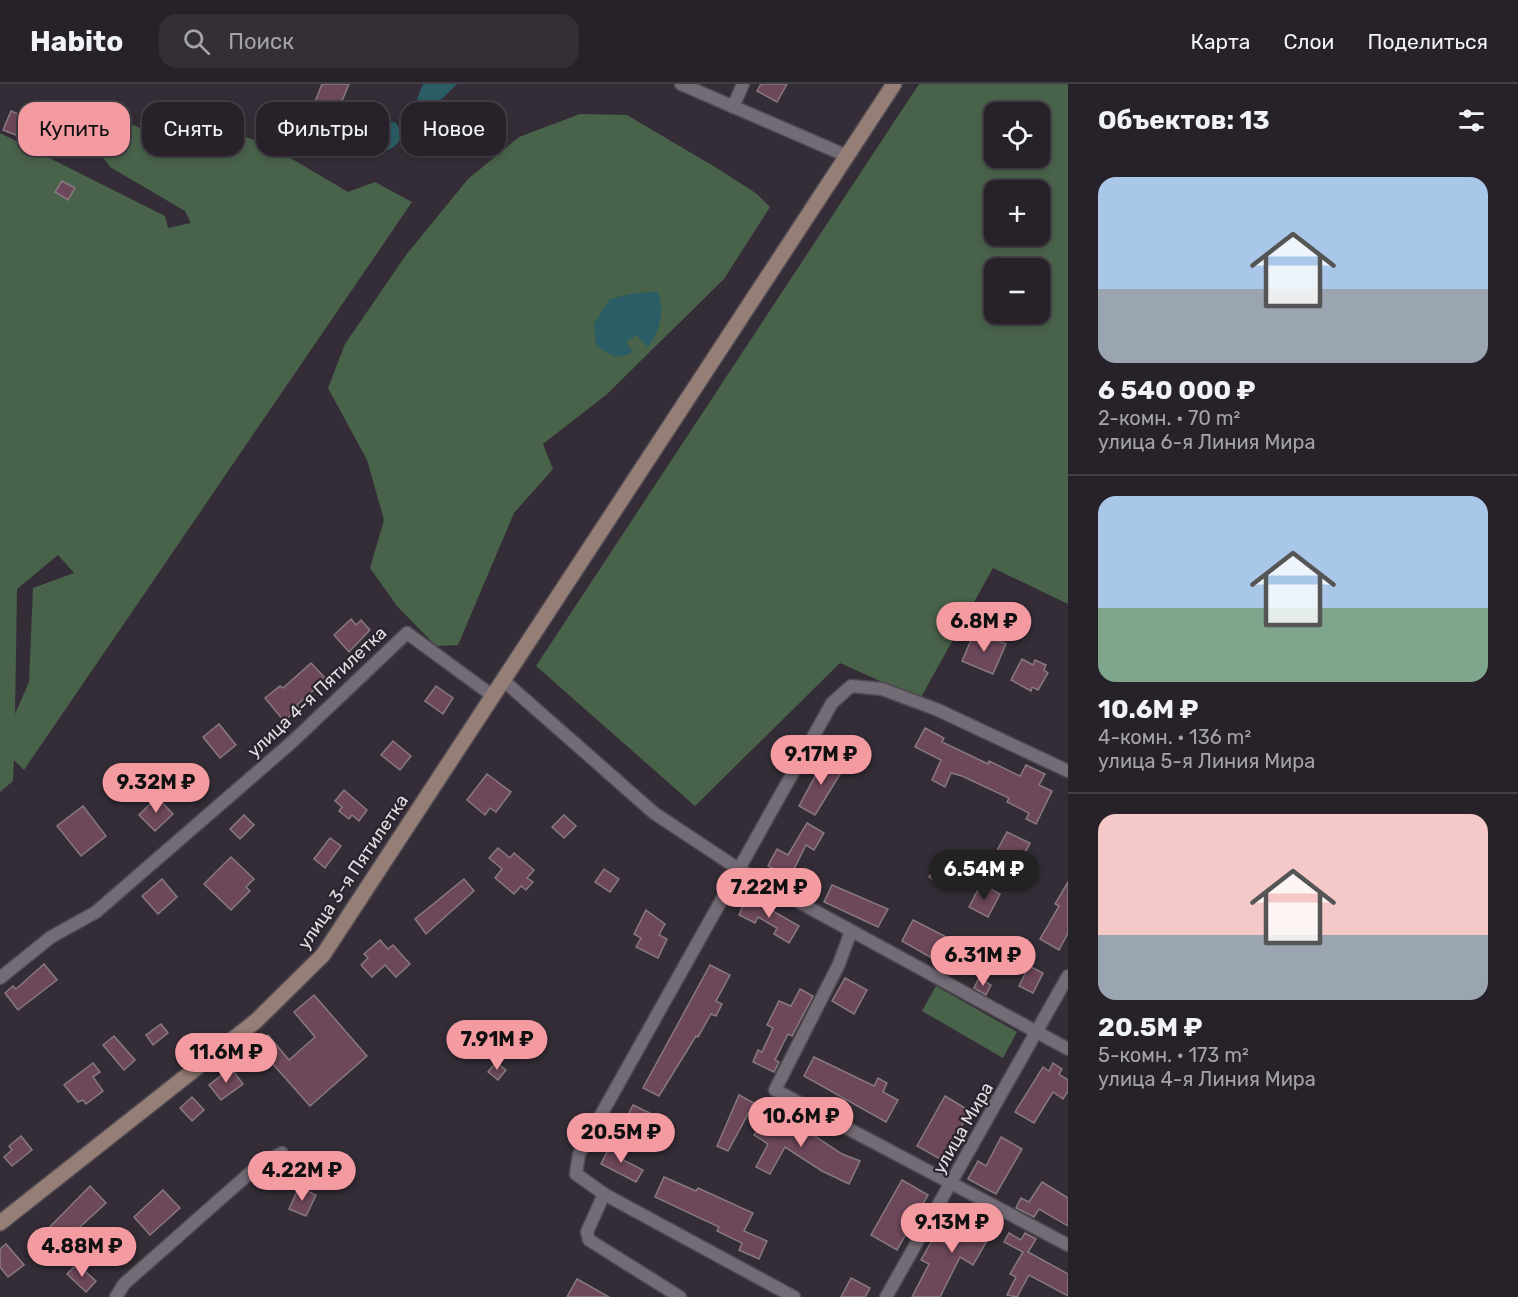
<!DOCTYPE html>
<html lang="ru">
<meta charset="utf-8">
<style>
:root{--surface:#272229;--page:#332f35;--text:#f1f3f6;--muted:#a4a4a8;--line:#433f46;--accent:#f49aa1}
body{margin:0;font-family:Rubik,sans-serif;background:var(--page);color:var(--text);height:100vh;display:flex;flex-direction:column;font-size:22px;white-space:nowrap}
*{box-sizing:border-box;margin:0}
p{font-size:20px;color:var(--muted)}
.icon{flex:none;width:33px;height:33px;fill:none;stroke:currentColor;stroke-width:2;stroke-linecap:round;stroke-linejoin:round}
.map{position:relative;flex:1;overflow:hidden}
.details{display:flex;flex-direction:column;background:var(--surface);width:450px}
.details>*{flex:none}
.top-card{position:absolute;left:18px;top:18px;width:570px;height:54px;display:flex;gap:12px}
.buttons{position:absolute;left:984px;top:18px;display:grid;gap:12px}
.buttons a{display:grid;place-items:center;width:66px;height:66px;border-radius:12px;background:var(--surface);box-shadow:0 3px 9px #0003,0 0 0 2px var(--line);font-size:30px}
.price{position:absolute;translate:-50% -51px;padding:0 14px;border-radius:21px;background:var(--accent);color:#111;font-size:20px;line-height:39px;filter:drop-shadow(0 2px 3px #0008)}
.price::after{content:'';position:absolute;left:50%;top:36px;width:18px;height:14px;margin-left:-9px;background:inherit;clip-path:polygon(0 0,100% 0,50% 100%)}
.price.selected{background:#222;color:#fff}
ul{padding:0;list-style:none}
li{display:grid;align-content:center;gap:12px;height:318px;padding:0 30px}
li+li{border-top:2px solid var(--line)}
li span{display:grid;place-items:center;height:186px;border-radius:18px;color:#555}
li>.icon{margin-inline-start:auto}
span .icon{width:108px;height:108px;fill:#fffc;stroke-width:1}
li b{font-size:26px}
h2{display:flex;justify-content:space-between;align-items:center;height:72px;padding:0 30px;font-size:26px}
.tag{padding:0 21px;border-radius:18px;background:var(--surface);box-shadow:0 3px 9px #0003,0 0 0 2px var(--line);font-size:21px;line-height:54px}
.tag.selected{background:var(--accent);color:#111}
header{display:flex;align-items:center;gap:36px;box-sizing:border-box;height:84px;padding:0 30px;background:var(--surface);border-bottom:2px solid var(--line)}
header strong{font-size:28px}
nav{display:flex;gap:33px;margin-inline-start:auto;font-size:21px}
.search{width:420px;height:54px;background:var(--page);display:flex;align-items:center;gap:15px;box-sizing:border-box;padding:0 21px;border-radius:18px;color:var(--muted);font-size:22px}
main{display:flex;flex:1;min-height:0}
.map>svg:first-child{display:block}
.green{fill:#49624a;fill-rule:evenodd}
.water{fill:#2a5d65}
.building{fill:#6d485a;stroke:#887980;stroke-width:1.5}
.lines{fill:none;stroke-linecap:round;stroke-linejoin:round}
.minor-casing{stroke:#4f4951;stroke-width:15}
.secondary-casing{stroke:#4f4951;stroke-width:18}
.minor{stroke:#736b76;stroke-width:12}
.secondary{stroke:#957e75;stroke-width:15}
.labels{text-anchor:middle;stroke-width:4.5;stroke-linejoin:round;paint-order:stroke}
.street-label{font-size:18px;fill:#e2dde4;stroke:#2a232d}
</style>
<header>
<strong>Habito</strong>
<div class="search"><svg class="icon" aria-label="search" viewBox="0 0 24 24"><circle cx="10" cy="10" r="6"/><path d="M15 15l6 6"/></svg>Поиск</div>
<nav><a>Карта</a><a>Слои</a><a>Поделиться</a></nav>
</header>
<main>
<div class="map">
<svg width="1068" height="1213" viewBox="0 0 1068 1213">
<rect width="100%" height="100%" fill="#342d37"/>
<!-- green -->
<g class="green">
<path d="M919,0H1068V520L993,484L920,615L840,579L695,722L536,582ZM994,28H1040V74H994ZM994,106H1040V152H994ZM994,184H1040V230H994Z"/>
<path d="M77,16L194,68L215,43L267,60L348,108L375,98L412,118L24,686L14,676L13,697L0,708V49L165,132L168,144L191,139L185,127L110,83L70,28ZM58,471L74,489L33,504L29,598L15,630L17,505Z"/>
<polygon points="580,30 627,31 720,86 757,110 770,123 724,195 606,311 543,360 553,385 514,429 458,561 436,562 397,522 370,484 384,436 367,376 328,304 345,260 406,171 468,95 519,53"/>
<polygon points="936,902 1017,948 1003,974 922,927"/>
</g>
<!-- water -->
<g class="water">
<polygon points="423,0 457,0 442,15 423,22 417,15"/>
<path d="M381,35L396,39L403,50C398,63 385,71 371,67C368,54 373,44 381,35Z"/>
<path d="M658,208C665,228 660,247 648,263L636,251L626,258L633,268C617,277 610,272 596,261L594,240L610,215L635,209Z"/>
</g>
<!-- building -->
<g class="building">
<polygon points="322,0 349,0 329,48 307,38"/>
<polygon points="761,0 787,0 777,18 757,7"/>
<polygon points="11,27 39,39 32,57 3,46"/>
<polygon points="62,97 75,104 68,116 55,108"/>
<polygon points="351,535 356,541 361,536 370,546 349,568 334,551"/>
<polygon points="975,547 1006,560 993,590 962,577"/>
<polygon points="1022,575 1033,581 1035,576 1046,581 1044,586 1048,589 1038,606 1032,603 1031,607 1011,596"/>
<polygon points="311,579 326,595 297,621 299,624 284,637 265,614 280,602 283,604"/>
<polygon points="436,602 453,614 443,630 425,617"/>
<polygon points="219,640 236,661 220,674 203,653"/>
<polygon points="925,644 944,654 942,658 988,680 989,677 1020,692 1026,681 1045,690 1039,701 1052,707 1036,740 1026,735 1029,729 1007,718 1009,714 962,692 951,689 945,703 932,696 941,676 915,663"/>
<polygon points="393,657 411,672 400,686 381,671"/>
<polygon points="826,672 836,677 833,682 842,687 815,731 799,722"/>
<polygon points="487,690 511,708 496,728 490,724 485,731 467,716"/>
<polygon points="344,706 367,726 359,737 352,731 349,735 339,727 342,723 335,717"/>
<polygon points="157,713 173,730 155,747 139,731"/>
<polygon points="83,722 106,752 81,772 57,742"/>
<polygon points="244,731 254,741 240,755 230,745"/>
<polygon points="564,731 576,742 564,754 552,743"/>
<polygon points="807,739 824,749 814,766 806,761 790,793 768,782 777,765 788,771"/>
<polygon points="1007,748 1030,759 1016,786 993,774"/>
<polygon points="330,754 341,762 325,784 314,775"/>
<polygon points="498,764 510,774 514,769 534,786 527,794 533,798 526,806 521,802 514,810 495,794 502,785 489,774"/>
<polygon points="943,768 962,779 949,804 929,793"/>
<polygon points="231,773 254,795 246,803 250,807 231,826 204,800"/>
<polygon points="604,785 619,795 610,808 595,798"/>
<polygon points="162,795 177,813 158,830 142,812"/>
<polygon points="464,795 474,807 426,850 415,835"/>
<polygon points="1068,798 1068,849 1059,866 1040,855 1059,822 1055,820"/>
<polygon points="981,800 1000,810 988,833 969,823"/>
<polygon points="832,801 888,825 878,843 824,818"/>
<polygon points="747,812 799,842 789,859 774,850 777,844 758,833 755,839 739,831"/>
<polygon points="646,826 665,840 659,851 667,855 658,874 636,863 641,854 634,850"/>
<polygon points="913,836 962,861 949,884 902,857"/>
<polygon points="380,856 388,865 393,861 410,880 396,893 385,881 372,893 361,881 368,874 364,870"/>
<polygon points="44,880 57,896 18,926 5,909 13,902 16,905"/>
<polygon points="710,881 730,891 716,917 722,920 716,932 711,930 698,953 696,952 659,1012 643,1004"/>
<polygon points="1029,882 1043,889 1033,909 1019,902"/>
<polygon points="845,894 867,906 854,930 832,917"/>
<polygon points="979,894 991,901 986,911 974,904"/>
<polygon points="800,905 813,912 792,952 788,950 775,976 779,978 774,988 753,978 758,966 762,968 773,944 767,941 779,917 791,922"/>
<polygon points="314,911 367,972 310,1022 256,961 268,951 289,976 315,953 294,928"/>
<polygon points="161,940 168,949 153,961 146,951"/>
<polygon points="459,946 468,952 461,963 452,957"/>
<polygon points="114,952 135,976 124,986 103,961"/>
<polygon points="814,973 874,1002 878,994 887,999 883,1008 898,1016 886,1038 804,992"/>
<polygon points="496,978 506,986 498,996 488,988"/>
<polygon points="93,979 100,988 93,993 103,1007 86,1020 83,1016 78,1018 64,1001"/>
<polygon points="1053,979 1062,985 1059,990 1068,996 1068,1007 1063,1015 1053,1008 1034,1039 1015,1028 1043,983 1049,987"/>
<polygon points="231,984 243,1000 221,1016 209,1001"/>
<polygon points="739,1011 754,1019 728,1067 717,1062"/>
<polygon points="945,1012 970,1027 942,1076 917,1062"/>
<polygon points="192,1013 204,1026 192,1037 180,1024"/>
<polygon points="633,1021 650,1029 638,1052 621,1044"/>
<polygon points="773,1024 842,1070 860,1077 849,1100 822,1087 785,1063 770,1090 756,1083 768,1060 754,1051"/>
<polygon points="21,1052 32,1066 12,1082 4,1073 12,1066 9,1062"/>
<polygon points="1001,1053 1022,1065 996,1110 968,1095 978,1077 986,1082"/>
<polygon points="610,1062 626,1070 623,1076 643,1086 636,1098 601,1080"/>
<polygon points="664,1093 696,1107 698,1104 753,1129 744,1147 767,1157 759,1175 739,1166 742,1159 717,1147 719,1143 655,1113"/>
<polygon points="902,1096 928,1111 897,1166 871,1151"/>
<polygon points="1042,1098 1068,1114 1068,1142 1039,1125 1034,1133 1016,1124 1021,1114 1029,1118"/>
<polygon points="90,1102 106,1119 68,1154 75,1161 66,1171 59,1164 47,1177 31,1162"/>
<polygon points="299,1103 316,1111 306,1132 289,1125"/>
<polygon points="163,1106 180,1124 150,1151 134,1133"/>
<polygon points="963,1125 984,1137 982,1142 992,1148 973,1181 960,1173 940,1213 912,1213 929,1180 921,1176 934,1153 945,1159"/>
<polygon points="1009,1149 1021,1156 1025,1149 1036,1155 1028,1168 1068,1190 1068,1212 1029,1191 1017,1213 1007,1211 1016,1193 1010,1190 1023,1168 1004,1158"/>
<polygon points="6,1160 24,1181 8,1193 0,1183 0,1165"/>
<polygon points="77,1180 96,1197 86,1208 67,1190"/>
<polygon points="851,1194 870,1204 865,1213 841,1213"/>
<polygon points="577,1195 609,1213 567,1213"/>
</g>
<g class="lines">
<!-- minor casing -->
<g class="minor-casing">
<g id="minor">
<polyline points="681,0 847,72"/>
<polyline points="733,23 743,0"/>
<polyline points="503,596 654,729 740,786 1068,965"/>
<polyline points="851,847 839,880 775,1006 1068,1161"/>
<polyline points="0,894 51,853 96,828 292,658 407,549 493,612"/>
<polyline points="604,1110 587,1148 589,1156 680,1213"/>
<polyline points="116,1213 124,1200 260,1080 282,1069"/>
<polyline points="794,1213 604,1110 576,1090 579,1070 832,619 851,602 882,605 938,626 1068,687"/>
<polyline points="886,1213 1068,892"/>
</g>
</g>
<!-- secondary casing -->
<g class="secondary-casing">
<polyline id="secondary" points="0,1139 256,937 323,871 894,0"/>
</g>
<!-- minor -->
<use href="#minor" class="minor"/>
<!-- secondary -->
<use href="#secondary" class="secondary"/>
</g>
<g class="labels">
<!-- street labels -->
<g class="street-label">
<text transform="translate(317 608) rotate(-43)" y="6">улица 4-я Пятилетка</text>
<text transform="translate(353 788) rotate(-56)" y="6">улица 3-я Пятилетка</text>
<text transform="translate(963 1044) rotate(-60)" y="6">улица Мира</text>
</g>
</g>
</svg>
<div class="buttons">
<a><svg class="icon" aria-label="locate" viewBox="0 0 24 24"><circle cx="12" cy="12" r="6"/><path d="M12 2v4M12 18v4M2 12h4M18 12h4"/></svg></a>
<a>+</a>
<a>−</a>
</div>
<b class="price" style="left:984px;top:569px">6.8M ₽</b>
<b class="price" style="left:821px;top:702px">9.17M ₽</b>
<b class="price" style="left:156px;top:730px">9.32M ₽</b>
<b class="price selected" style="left:984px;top:817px">6.54M ₽</b>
<b class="price" style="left:769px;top:835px">7.22M ₽</b>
<b class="price" style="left:983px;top:903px">6.31M ₽</b>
<b class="price" style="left:497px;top:987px">7.91M ₽</b>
<b class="price" style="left:226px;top:1000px">11.6M ₽</b>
<b class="price" style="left:801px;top:1064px">10.6M ₽</b>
<b class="price" style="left:621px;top:1080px">20.5M ₽</b>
<b class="price" style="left:302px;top:1118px">4.22M ₽</b>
<b class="price" style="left:952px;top:1170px">9.13M ₽</b>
<b class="price" style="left:82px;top:1194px">4.88M ₽</b>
<div class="top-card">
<a class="tag selected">Купить</a>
<a class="tag">Снять</a>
<a class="tag">Фильтры</a>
<a class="tag">Новое</a>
</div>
</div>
<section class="details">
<h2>Объектов: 13<svg class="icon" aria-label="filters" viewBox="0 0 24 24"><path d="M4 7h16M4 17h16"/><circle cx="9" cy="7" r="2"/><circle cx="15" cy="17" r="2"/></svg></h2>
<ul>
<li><span style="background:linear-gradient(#a9c7e8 60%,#9aa5b1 0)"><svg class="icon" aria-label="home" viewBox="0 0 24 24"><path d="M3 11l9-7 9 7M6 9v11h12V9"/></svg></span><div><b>6 540 000 ₽</b><p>2-комн. · 70 m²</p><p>улица 6-я Линия Мира</p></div></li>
<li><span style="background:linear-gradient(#a9c7e8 60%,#7fa58c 0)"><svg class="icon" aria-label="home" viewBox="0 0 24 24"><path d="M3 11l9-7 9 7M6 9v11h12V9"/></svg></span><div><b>10.6M ₽</b><p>4-комн. · 136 m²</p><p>улица 5-я Линия Мира</p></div></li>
<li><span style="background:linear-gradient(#f6c9c9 65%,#9aa5b1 0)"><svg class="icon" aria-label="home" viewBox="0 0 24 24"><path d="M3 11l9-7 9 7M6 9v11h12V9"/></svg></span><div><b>20.5M ₽</b><p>5-комн. · 173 m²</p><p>улица 4-я Линия Мира</p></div></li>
</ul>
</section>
</main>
